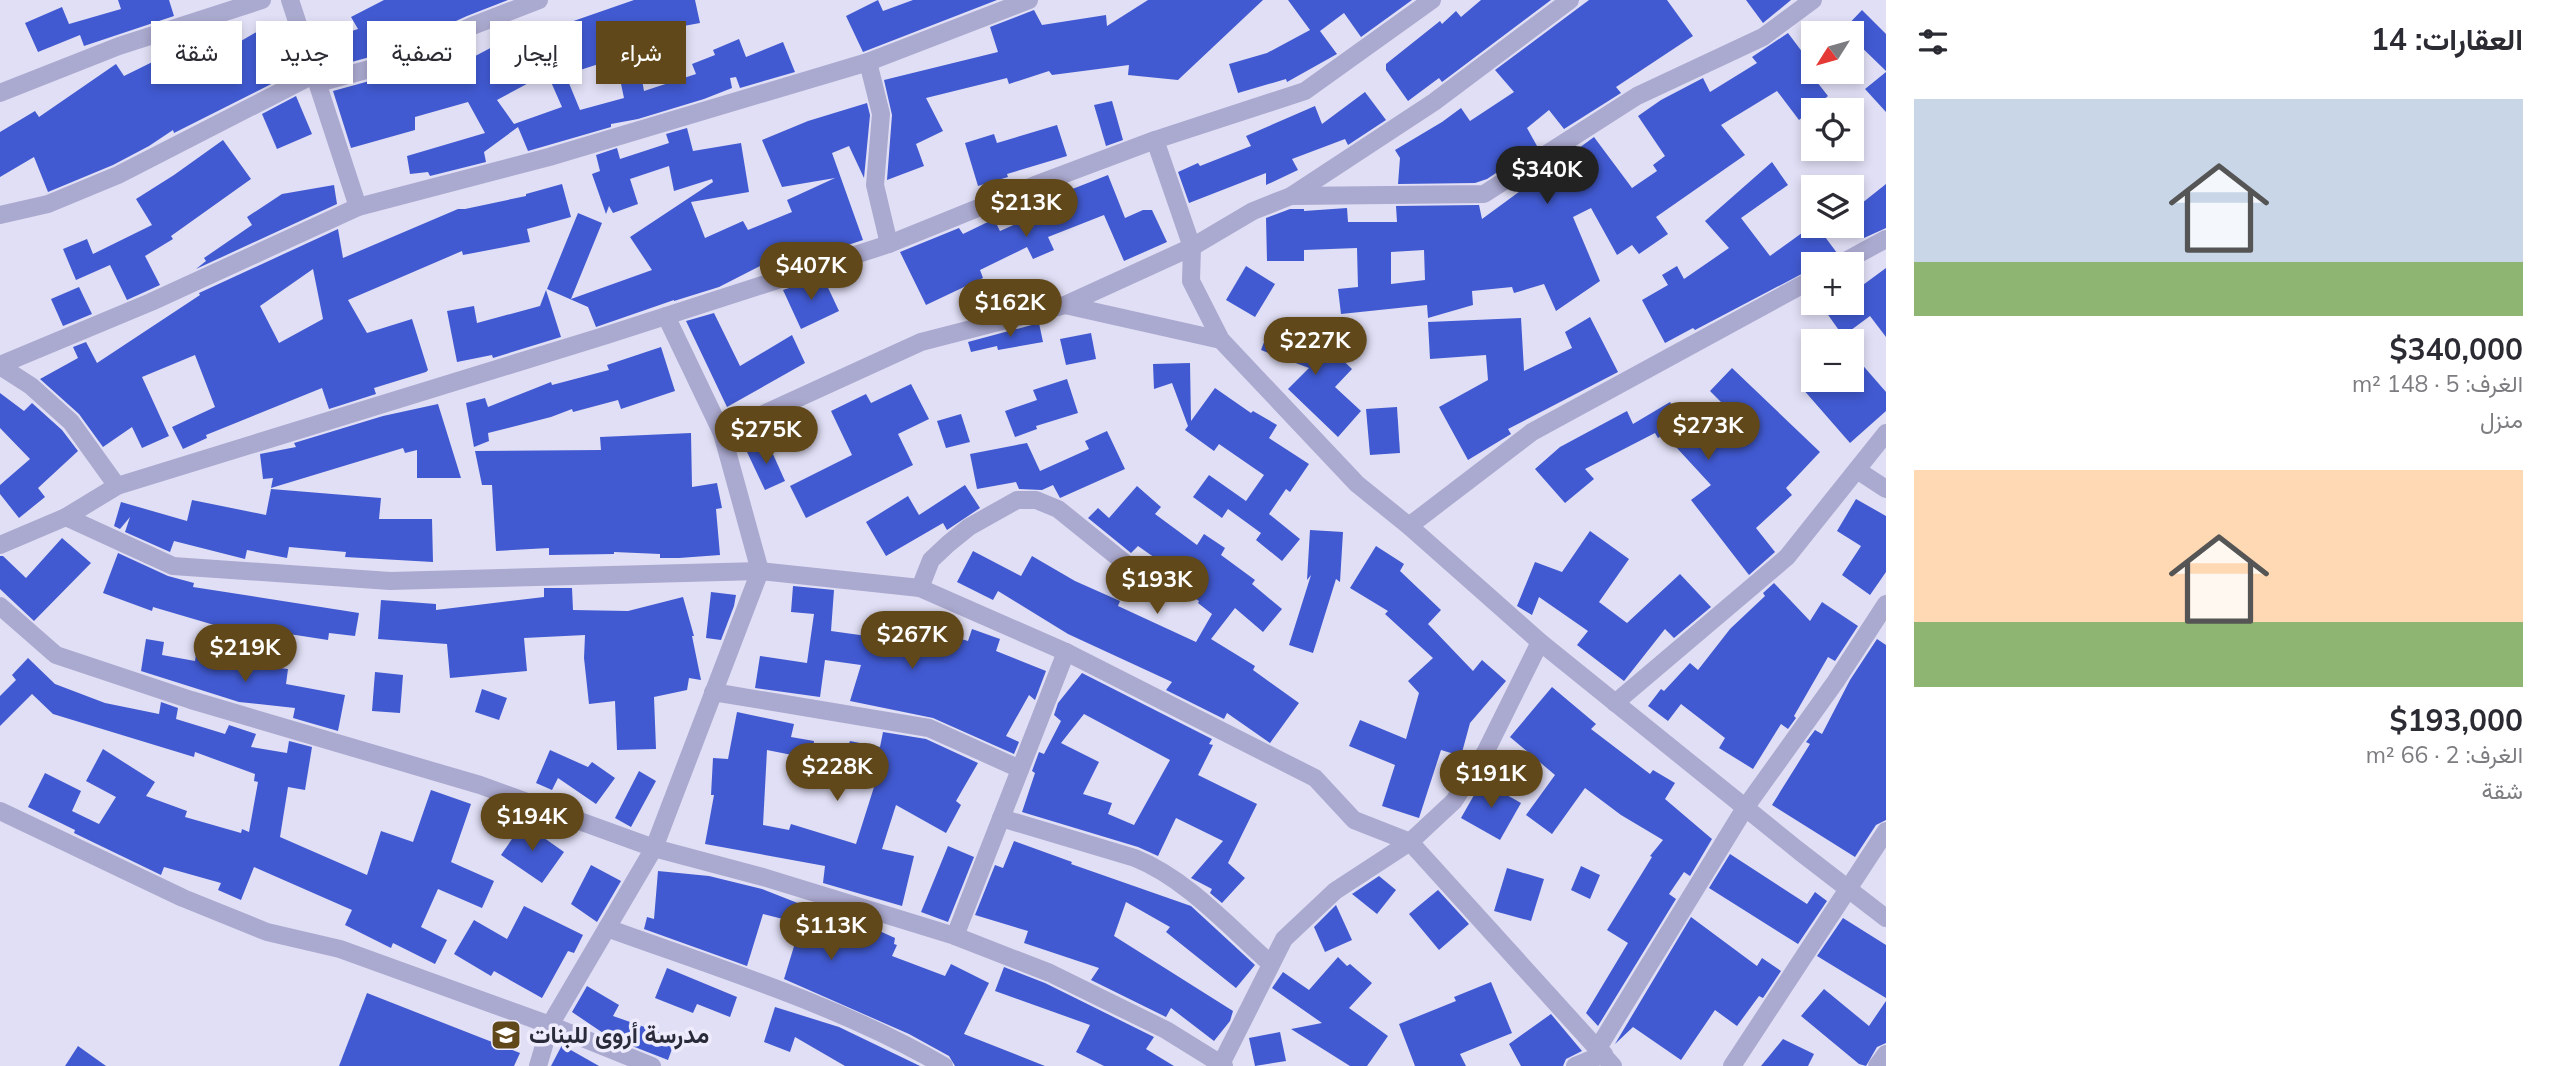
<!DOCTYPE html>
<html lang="ar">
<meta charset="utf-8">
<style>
:root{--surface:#fff;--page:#f7f7f7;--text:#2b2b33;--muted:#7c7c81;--accent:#61481a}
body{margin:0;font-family:Mulish,Vazirmatn,sans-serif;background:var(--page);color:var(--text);direction:rtl;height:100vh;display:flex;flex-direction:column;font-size:26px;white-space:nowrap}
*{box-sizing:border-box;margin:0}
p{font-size:23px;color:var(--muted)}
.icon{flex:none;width:38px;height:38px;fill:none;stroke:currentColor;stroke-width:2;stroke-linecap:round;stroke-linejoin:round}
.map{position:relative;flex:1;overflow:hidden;direction:ltr}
.sheet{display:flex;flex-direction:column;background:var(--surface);width:665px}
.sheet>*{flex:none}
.top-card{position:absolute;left:21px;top:21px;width:665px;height:63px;direction:rtl;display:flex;gap:14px}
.needle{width:46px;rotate:233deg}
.fabs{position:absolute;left:1801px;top:21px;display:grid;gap:14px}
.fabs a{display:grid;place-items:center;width:63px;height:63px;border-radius:0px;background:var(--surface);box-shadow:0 4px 10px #0003;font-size:35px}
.price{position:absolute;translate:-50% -60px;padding:0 16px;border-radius:24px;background:var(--accent);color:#fff;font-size:23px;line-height:46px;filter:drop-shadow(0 2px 4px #0008)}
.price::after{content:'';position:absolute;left:50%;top:42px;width:21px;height:16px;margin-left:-10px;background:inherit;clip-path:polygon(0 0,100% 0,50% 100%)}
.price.selected{background:#222;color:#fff}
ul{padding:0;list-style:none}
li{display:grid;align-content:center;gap:14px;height:371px;padding:0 28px}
li span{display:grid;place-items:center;height:217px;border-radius:0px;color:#555}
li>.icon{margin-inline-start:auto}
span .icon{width:126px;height:126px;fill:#fffc;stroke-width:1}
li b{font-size:30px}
h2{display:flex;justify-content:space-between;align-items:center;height:84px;padding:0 28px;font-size:30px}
.tag{padding:0 24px;border-radius:0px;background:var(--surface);box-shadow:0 4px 10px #0003;font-size:24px;line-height:63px}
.tag.selected{background:var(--accent);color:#fff}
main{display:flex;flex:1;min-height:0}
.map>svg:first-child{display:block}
.building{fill:#415ad1;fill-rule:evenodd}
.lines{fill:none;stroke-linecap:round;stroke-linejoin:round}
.minor{stroke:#aaa9cf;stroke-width:18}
.tertiary{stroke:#aaa9cf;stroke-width:18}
.labels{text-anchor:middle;stroke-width:7;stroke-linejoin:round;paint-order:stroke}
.poi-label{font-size:24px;font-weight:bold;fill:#292b3b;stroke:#eeecfc;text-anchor:start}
</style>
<main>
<section class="sheet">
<h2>العقارات: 14<svg class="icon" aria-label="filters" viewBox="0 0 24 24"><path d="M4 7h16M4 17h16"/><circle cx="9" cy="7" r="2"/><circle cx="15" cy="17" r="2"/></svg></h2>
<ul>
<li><span style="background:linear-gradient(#c9d6e8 75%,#8fb573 0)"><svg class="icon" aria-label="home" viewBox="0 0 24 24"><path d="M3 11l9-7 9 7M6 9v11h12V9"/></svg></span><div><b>$340,000</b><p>الغرف: 5 · 148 m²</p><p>منزل</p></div></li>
<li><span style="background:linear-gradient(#ffd9b3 70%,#8fb573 0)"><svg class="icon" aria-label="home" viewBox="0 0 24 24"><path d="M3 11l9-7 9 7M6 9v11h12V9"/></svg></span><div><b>$193,000</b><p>الغرف: 2 · 66 m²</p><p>شقة</p></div></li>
</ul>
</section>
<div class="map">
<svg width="1886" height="1066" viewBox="0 0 1886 1066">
<rect width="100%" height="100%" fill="#e1dff5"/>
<!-- building -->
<g class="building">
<polygon points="118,0 169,0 174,16 84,46 80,35 38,52 25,23 62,7 69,24 121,9"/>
<polygon points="384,0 508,0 467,16 388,52 326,69 317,42 358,29 351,17"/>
<polygon points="634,0 695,0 700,23 662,30 604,48 608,61 577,71 562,25"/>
<polygon points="878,0 883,11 913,0 997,0 863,52 846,16"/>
<polygon points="1148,0 1263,0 1178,80 1128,75 1129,65 1052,75 1049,71 1009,84 1007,78 926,98 943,131 916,144 924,166 887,180 892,115 884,80 998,52 990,27 1034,10 1042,25 1106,15 1107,26"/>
<polygon points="1288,0 1412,0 1361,37 1344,13 1320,31 1337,54 1287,82 1286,79 1238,93 1229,64 1267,53 1310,30"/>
<polygon points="1481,0 1551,0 1442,82 1439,78 1408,101 1386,70 1386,64 1440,21 1442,24 1456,11 1461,17"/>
<polygon points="1589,0 1667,0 1693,36 1616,87 1621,93 1564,129 1549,110 1527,128 1537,146 1487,179 1475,183 1398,184 1400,158 1395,150 1442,122 1461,108 1470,121 1514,92 1495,70"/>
<polygon points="1746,0 1791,0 1763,23"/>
<polygon points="1862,10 1886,34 1886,71 1852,38 1852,33 1847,33 1843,30"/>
<polygon points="274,22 301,69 174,133 173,130 149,146 113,165 48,192 34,157 0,177 0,132 35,111 39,117 116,64 124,76 205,36 215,56"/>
<path d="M1788,33L1806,57L1813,51V77L1828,96L1799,120L1777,91L1721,125L1745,155L1656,217L1668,234L1639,254L1632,245L1617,255L1591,208L1573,217L1600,281L1556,311L1544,284L1514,293L1512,287L1472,291L1473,305L1428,318L1427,305L1341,314L1338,289L1358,287L1357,248L1304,250V261H1267L1266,218L1290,209H1304V211L1347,208L1348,222H1397L1396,206L1479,205L1482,219L1594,137L1632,188L1657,171L1653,165L1665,156L1638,116L1661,100L1703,78L1710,92L1757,63L1752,57ZM1424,250L1425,280L1391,284V252Z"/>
<polygon points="515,39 536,79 497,100 514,124 562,107 551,82 566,76 580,110 624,98 621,84 642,80 644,91 696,74 692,64 715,55 713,50 739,39 746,57 783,42 795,72 740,88 736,77 730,78 732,88 704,99 638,119 611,124 611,127 528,151 518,127 484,152 486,162 430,176 428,172 410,174 407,156 485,133 468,102 415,117 415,130 351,148 333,91 395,74 439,54 445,72 498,44"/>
<polygon points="1886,72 1886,112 1865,89"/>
<polygon points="1365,92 1386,120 1348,145 1345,139 1292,159 1298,170 1266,185 1266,173 1189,203 1178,172 1198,163 1200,166 1251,146 1246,136 1315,106 1322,124"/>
<polygon points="296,96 312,134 277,149 262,114"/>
<polygon points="1112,101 1123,140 1106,146 1094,105"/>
<polygon points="867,103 870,115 864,178 849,146 832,153 863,240 769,271 766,263 719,287 674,301 674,300 596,327 588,307 547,289 578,213 602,223 571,299 652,270 630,237 713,182 712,179 674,191 669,166 630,179 638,204 613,213 609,206 606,214 592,174 600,171 596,155 617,148 620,159 669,143 666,134 687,128 693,151 741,143 749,192 691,202 705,238 743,221 748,230 792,212 787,200 835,178 782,187 762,140 808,121"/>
<polygon points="1057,125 1067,156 1007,174 1008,177 978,186 965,143 994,134 997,143"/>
<polygon points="223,140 251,179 171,236 173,239 145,256 160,285 127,300 110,265 76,280 63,249 87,239 93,254 152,225 136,199 174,175"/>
<polygon points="1772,162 1788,185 1741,218 1770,256 1813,225 1817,226 1837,253 1827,264 1813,264 1813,268 1695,330 1693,328 1665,343 1642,300 1668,285 1662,275 1677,266 1684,279 1729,248 1705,221"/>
<polygon points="1108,175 1125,218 1143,210 1152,210 1167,242 1124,261 1104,215 1048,237 1054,250 1033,259 1027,247 980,270 983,278 926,305 900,252 959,228 963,234 994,219 1000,231 1051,208 1047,199"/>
<path d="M562,184L571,217L527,229L530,242L463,255L462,251L348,300L367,333L412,319L428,370L426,372L374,388L376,394L329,409L322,388L206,435L207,438L183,449L172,427L215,407L195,355L142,377L169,436L142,448L132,427L103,447L79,414L40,379L78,358L73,347L86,342L97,363L200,295L199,293L338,229L343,258L458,209H465L526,196V194ZM313,269L323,319L279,343L260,306Z"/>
<polygon points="1886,184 1886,228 1864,238 1852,223 1852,211"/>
<polygon points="334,185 337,204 196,269 206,261 204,258 252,225 247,217 282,194"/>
<polygon points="1246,266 1275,284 1255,317 1226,300"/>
<polygon points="1886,268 1886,337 1870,316 1843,336 1826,312 1838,303 1852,303 1852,293"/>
<polygon points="823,277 839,311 801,329 783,290"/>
<polygon points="79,287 92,314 63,326 51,299"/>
<polygon points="546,290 561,337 493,358 492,355 457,362 447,311 474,306 477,323 540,306"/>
<polygon points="714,313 740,366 792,335 805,363 727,407 686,321"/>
<polygon points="1590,317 1618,372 1508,429 1511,434 1468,460 1439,407 1488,380 1486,355 1430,359 1428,322 1521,318 1524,371 1572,348 1565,332"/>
<polygon points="1039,323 1043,342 998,350 997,346 971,352 968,342"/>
<polygon points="1271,324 1328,346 1352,369 1335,387 1361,411 1338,437 1288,389 1309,368 1261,350"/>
<polygon points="1091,333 1096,359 1066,365 1060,339"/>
<polygon points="661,347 675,391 621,409 618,400 573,412 572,409 551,417 488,433 489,441 474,447 466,403 485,398 488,407 551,382 552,385 609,370 607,365"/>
<polygon points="1852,353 1886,392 1886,411 1850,443 1802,388 1811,380 1852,380"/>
<polygon points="1190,363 1191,421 1215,388 1251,413 1253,411 1277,425 1269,438 1309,464 1290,492 1286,489 1269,514 1300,539 1282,561 1256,540 1261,533 1228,509 1222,518 1193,497 1209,475 1246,501 1264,475 1219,444 1214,451 1185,430 1188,426 1172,383 1154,389 1153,364"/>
<polygon points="1732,368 1820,452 1786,488 1792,495 1756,528 1775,552 1749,575 1691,500 1711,485 1664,434 1658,438 1655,433 1585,469 1594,479 1565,503 1535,469 1560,447 1627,411 1633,424 1670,402 1689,434 1722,403 1710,391"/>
<polygon points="1067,379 1078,413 1036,426 1037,429 1015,437 1005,411 1037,400 1033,390"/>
<polygon points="911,384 929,419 898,434 913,465 806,518 790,486 852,455 831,411 866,394 871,403"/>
<polygon points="0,393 24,411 32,403 62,430 78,451 38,488 45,497 19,518 0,494 0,485 30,459 0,428"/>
<polygon points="438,404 461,478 417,478 417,450 405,453 403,448 271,488 273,478 263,479 260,454 296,447 294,443 383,416"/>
<polygon points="1397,407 1400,453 1370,455 1366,409"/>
<polygon points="961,414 970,442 946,448 937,421"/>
<polygon points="1107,431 1125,469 1060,498 1053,485 1042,490 1019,489 1016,482 977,489 970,454 1027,443 1040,471 1089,449 1085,441"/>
<polygon points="691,433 692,487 717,483 722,508 716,509 720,555 679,558 660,558 660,554 614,552 614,554 549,555 549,548 496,551 492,485 482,485 475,451 601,450 600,437"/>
<polygon points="768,443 785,481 765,490 747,452"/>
<polygon points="965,485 980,508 947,530 943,523 886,556 866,522 908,496 919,515"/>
<polygon points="1137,486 1161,507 1155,514 1197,545 1204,534 1225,548 1221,555 1255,580 1252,584 1282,609 1263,632 1235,608 1211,639 1255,666 1253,670 1299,703 1270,743 1227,713 1224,719 1166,690 1172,682 1068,634 998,591 993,600 957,582 973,551 1021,576 1032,556 1075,581 1120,601 1118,606 1196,642 1212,614 1198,603 1199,601 1172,583 1178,574 1138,546 1131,553 1088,518 1098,508 1109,518"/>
<polygon points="271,489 381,498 379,519 432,519 433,562 345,557 346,552 289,547 287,558 247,550 245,559 174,541 170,552 125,532 130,517 120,529 114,526 121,502 187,521 192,500 266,515"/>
<polygon points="1856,499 1886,516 1886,572 1870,595 1842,575 1861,546 1837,531"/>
<polygon points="1310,530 1343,532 1340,582 1336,579 1313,653 1289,645 1311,575 1307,580"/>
<polygon points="1590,531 1629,559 1599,602 1627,623 1680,574 1711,607 1674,638 1665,629 1624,681 1577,645 1588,631 1539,597 1532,615 1517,606 1535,562 1562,572"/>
<polygon points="62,538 91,563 34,621 0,589 0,556 3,556 26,578"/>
<polygon points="1376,546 1404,564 1400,571 1441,610 1428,624 1473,671 1482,660 1506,681 1470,723 1461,756 1441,750 1419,818 1382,806 1395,765 1349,746 1360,720 1406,739 1419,693 1408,681 1433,658 1385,614 1388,611 1350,588"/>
<polygon points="118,553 168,576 194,583 193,587 359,613 355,636 329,633 328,640 276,632 275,635 238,629 238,632 153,607 152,611 103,593"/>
<polygon points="1774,583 1810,621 1822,602 1858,626 1835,661 1828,657 1794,716 1796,718 1788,729 1781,724 1753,769 1719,748 1725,738 1681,704 1668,721 1648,706 1661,689 1664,691 1690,663 1698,670 1730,629 1765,596 1763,593"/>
<polygon points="793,586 834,590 831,631 867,636 875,613 968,641 972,629 1000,639 996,651 1046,671 1035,700 1029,695 1006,736 1019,742 1014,754 933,718 850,701 861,665 825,660 820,697 755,688 760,656 807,663 814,614 791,612"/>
<polygon points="544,588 572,588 573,610 628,611 683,597 694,636 692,636 701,680 689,678 687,690 654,697 656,749 617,750 615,701 589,704 584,658 585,635 524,638 527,671 450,678 447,644 378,639 381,600 436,604 436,610 544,597"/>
<polygon points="711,592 736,595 734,606 721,640 706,638"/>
<polygon points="146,639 164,642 162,655 195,661 197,648 234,655 233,663 288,669 286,684 345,695 338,731 293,718 295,708 239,702 141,671"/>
<polygon points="1877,639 1886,645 1886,820 1876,825 1855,857 1772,805 1810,744 1806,742 1815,730 1822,734 1850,680"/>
<polygon points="28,658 55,684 105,703 159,714 161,702 178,708 176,719 225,734 229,725 256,734 251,747 287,753 289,741 312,747 305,790 288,787 280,837 367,875 381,831 413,842 431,790 471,804 451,862 494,881 482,908 438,889 421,927 447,940 435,964 393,943 391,948 345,925 352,910 254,867 241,900 218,890 221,883 164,867 161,875 74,833 75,830 28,807 45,773 81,791 72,811 99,824 116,797 86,781 103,749 155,782 146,796 187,811 185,817 241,833 242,829 249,832 258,782 254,781 255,774 195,752 194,757 53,714 32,694 0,726 0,696 16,680 12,675"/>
<polygon points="375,672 403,675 400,713 372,711"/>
<path d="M1082,673L1212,739L1209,744L1213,745L1198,775L1257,804L1228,863L1245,878L1222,903L1210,893L1212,889L1191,878L1223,841L1176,818L1158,856L1138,847L1022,812L1035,773L1032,771L1039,752L1044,754L1061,721L1054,715L1058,703ZM1084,714L1170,760L1134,825L1108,814L1112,803L1083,794L1099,762L1061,743Z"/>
<polygon points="1552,687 1596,724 1591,729 1650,774 1653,770 1675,783 1665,799 1712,839 1690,876 1684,872 1669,894 1676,899 1598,1026 1586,1013 1628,943 1607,930 1652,857 1650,856 1663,840 1621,815 1585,788 1552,834 1526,815 1555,775 1510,737"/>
<polygon points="482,689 507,698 499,720 475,712"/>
<polygon points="737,712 794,724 791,737 814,741 812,759 767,750 763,825 789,830 791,824 856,844 874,787 841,780 843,771 829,769 836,744 848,746 850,741 880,747 883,732 926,739 978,763 956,801 961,805 946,833 896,805 882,849 914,856 902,906 823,883 825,866 705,844 714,795 711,795 713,758 728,759"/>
<polygon points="550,750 588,767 592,762 615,778 596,804 558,778 552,790 536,783"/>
<polygon points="639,771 656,781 631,827 615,818"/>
<polygon points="1482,781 1521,803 1500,840 1461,818"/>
<polygon points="523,823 564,852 542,883 501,855"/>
<polygon points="1014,841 1072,862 1071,864 1191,906 1255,965 1236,988 1166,932 1170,927 1126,902 1114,936 1233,1011 1230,1021 1214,1041 1171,1008 1166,1017 1091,980 1099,968 1024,943 1028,931 975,915 995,865 1003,868"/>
<polygon points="948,846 974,857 948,922 921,912"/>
<polygon points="1730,854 1807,904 1815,892 1827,901 1798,944 1709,888"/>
<polygon points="591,865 621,881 597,922 571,904"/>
<polygon points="1581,866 1600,875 1590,899 1571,890"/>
<polygon points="1507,868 1544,879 1531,921 1494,911"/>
<polygon points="658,871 709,876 762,889 874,933 875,929 895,938 894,944 897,945 892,956 945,976 951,964 989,983 964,1034 1045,1066 955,1066 949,1056 909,1034 784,979 795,943 787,941 799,923 763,914 747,966 644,929 647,917 654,919"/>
<polygon points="1379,876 1396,890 1377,914 1352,894"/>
<polygon points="1438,890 1469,924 1439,950 1409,914"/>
<polygon points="1336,905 1352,940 1325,952 1314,927"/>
<polygon points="524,906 583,935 574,953 568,951 542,998 494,971 491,976 454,954 474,920 507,939"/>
<polygon points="1691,917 1757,966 1762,958 1781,971 1763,998 1759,996 1737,1026 1715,1010 1681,1060 1633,1027 1615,1044"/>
<polygon points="1843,918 1886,945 1886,998 1817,956"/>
<polygon points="1338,957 1347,966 1350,964 1372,983 1349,1008 1388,1036 1367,1066 1350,1066 1291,1029 1322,1023 1272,988 1283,972 1309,990"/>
<polygon points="1004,967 1045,983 1154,1037 1146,1049 1174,1066 1104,1066 1076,1052 1090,1025 995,991"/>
<polygon points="667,968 737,997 730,1017 697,1004 693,1013 655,998"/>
<polygon points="1491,982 1512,1033 1460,1054 1466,1066 1415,1066 1399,1024 1456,1001 1454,997"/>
<polygon points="587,986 619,1005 613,1016 676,1038 668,1060 609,1037 572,1012"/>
<polygon points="1824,989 1869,1026 1886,1001 1886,1043 1877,1047 1866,1066 1859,1064 1801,1016"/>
<polygon points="367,993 520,1053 514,1066 339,1066"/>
<polygon points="775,1007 839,1027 920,1066 845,1066 795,1037 790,1052 764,1042"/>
<polygon points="1551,1014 1582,1051 1566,1059 1563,1066 1521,1066 1509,1044"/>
<polygon points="1280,1032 1286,1061 1255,1066 1249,1038"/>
<polygon points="1783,1039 1814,1054 1808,1066 1761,1066"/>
<polygon points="562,1045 599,1066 551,1066"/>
<polygon points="78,1046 106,1066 65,1066"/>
</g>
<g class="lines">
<!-- minor -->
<g class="minor">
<polyline points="290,0 358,207"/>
<polyline points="868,62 881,114 875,185 889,244"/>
<polyline points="318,83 392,63 472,26 539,0"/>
<polyline points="0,93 119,46 262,0"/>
<polyline points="1155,140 1192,247 1191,281 1221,340 1357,484 1409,526 1540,642 1799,851 1886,918"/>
<polyline points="1291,196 1434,102 1570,0"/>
<polyline points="0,215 48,204 118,175 315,74"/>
<polyline points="1840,264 1886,239"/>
<polyline points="1065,305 1221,340"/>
<polyline points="0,365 151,302 358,207 549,157 868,62 1029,0"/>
<polyline points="0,366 31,386 71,422 117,486"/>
<polyline points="722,433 921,342 1065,305 1192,247 1253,211 1291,196 1484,194 1637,96 1763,37 1813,0"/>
<polyline points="1857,470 1886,489"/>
<polyline points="66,517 173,566 390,581 760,571 920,588 1066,652 1315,778 1354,820 1410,842 1613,1066"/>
<polyline points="1409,526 1532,432 1813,279"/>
<polyline points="0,545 66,517 117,486 607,335 889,244 1035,185 1155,140 1305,91 1432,0"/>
<polyline points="920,588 931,560 948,544 969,527 1017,500 1036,500 1058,509 1151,584"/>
<polyline points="0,606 56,655 191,700 480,785 654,848 763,877 955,936 1050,973 1166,1030 1224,1066"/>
<polyline points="713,692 929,728 1020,769"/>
<polyline points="1615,703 1787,557 1886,433"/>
<path d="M1001,818L1135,858C1187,879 1229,927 1271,964"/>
<path d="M607,928C720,969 839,1005 944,1066"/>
<polyline points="955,936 1066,652"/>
<polyline points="1598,1048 1745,808 1836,681 1886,604"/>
<polyline points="538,1066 550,1025 654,848 760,571 722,433 666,316"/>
<polyline points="1220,1066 1284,939 1335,891 1410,842 1454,801 1486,751 1540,642"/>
<polyline points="1575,1066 1604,1054"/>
<polyline points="1732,1066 1886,831"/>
<polyline points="1877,1066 1886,1054"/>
</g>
<!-- tertiary -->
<polyline class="tertiary" points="0,811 183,898 267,932 340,949 550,1025 652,1066"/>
</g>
<!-- icons -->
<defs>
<g id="school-square" transform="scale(1.575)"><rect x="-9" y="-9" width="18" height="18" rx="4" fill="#61481a" stroke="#eeecfc"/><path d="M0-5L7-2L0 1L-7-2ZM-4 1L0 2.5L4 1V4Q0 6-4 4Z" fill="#fff"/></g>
</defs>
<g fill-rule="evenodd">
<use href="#school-square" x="506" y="1035"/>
</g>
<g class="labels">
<!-- poi labels -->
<g class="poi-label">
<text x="529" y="1043">مدرسة أروى للبنات</text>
</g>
</g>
</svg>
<div class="fabs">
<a><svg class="needle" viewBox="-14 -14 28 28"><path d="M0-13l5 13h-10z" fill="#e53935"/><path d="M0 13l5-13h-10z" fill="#7c7c81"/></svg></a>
<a><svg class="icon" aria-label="locate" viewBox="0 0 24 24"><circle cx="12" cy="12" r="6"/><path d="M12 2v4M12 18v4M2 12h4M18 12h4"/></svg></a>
<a><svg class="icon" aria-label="layers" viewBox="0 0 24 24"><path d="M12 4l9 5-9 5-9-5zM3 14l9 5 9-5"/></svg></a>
<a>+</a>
<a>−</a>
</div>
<b class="price selected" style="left:1547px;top:206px">$340K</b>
<b class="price" style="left:1026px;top:239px">$213K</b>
<b class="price" style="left:811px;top:302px">$407K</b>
<b class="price" style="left:1010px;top:339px">$162K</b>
<b class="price" style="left:1315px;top:377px">$227K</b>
<b class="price" style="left:1708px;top:462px">$273K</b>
<b class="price" style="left:766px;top:466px">$275K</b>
<b class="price" style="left:1157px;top:616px">$193K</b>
<b class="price" style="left:912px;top:671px">$267K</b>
<b class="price" style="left:245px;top:684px">$219K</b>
<b class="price" style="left:837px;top:803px">$228K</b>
<b class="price" style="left:1491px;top:810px">$191K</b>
<b class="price" style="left:532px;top:853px">$194K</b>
<b class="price" style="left:831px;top:962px">$113K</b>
<div class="top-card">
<a class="tag selected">شراء</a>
<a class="tag">إيجار</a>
<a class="tag">تصفية</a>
<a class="tag">جديد</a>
<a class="tag">شقة</a>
</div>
</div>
</main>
